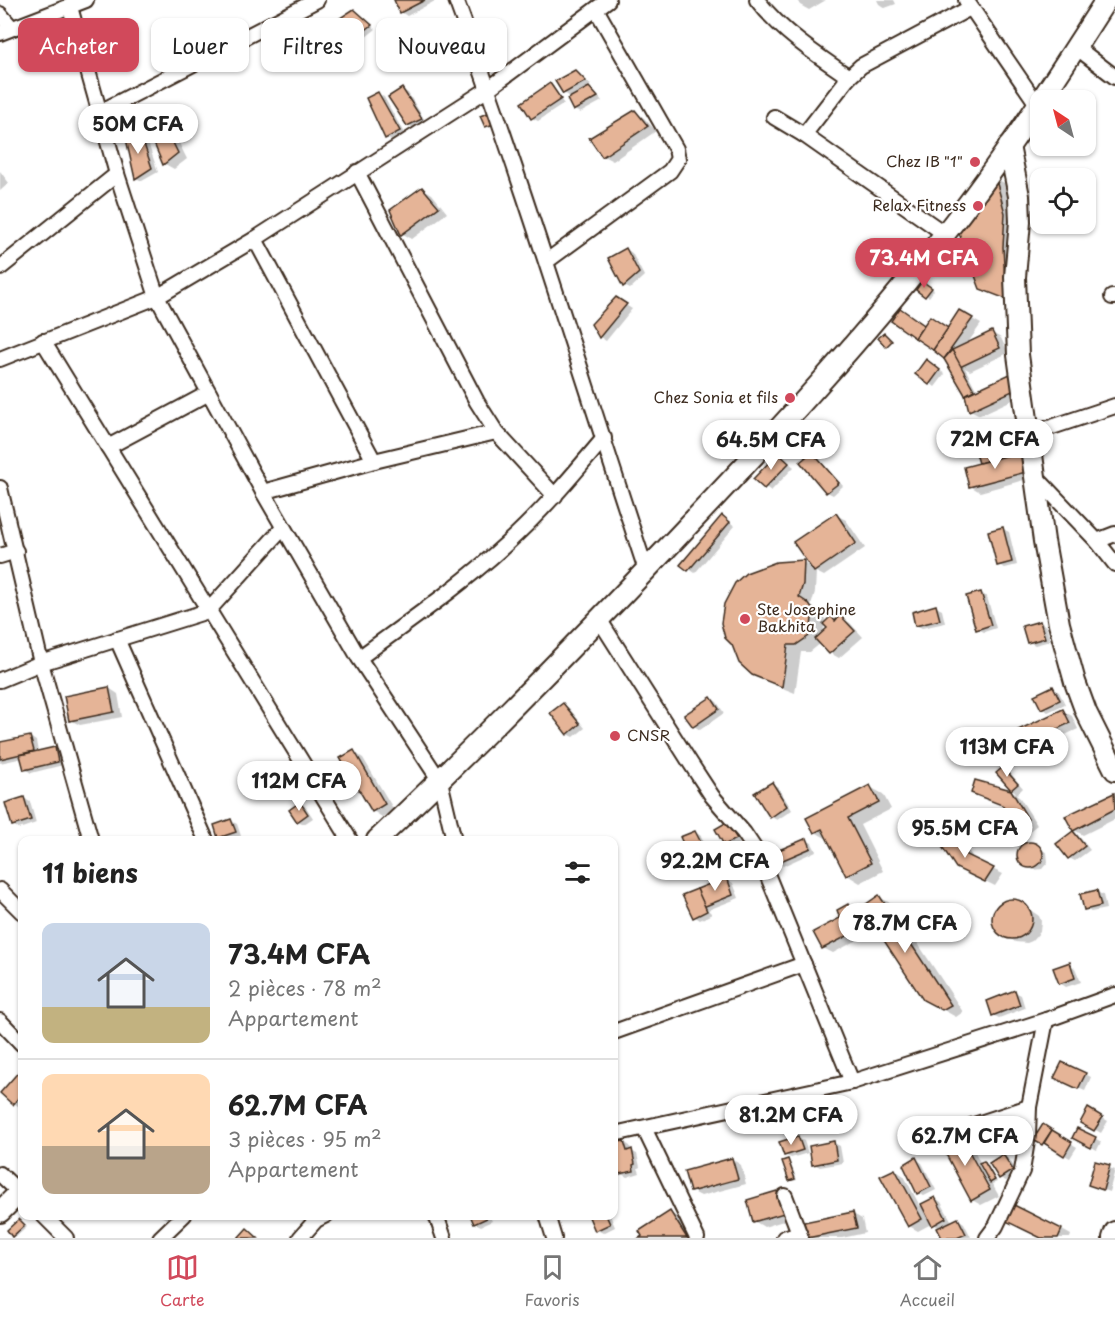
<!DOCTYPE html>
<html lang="fr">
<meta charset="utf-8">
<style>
:root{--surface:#fff;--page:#f6f6f6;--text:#222;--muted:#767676;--line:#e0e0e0;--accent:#d1495b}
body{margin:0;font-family:"Playpen Sans",sans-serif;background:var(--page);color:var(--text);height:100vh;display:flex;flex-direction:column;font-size:22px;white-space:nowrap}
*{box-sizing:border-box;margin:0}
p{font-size:20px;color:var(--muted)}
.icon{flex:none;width:33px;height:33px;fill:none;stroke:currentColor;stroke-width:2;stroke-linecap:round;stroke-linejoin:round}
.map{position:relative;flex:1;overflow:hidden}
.sheet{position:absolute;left:18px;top:836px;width:600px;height:384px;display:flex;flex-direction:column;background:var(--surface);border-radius:12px;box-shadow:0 2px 4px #0004}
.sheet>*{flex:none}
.hud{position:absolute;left:18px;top:18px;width:600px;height:54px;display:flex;gap:12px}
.needle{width:39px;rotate:324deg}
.tools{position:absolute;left:1030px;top:90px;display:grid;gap:12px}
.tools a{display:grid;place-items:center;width:66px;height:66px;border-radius:12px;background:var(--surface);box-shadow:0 2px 4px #0004;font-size:30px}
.price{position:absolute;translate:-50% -51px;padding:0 14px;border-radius:21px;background:#fff;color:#222;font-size:20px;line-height:39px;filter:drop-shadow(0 2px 3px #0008)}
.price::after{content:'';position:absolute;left:50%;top:36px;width:18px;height:14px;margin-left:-9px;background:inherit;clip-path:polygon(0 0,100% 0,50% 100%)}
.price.on{background:var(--accent);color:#fff}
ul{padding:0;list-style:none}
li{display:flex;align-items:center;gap:18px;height:150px;padding:0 24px}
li+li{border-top:2px solid var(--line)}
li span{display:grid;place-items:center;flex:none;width:168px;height:120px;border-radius:12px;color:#555}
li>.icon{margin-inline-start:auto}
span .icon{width:72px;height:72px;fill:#fffc;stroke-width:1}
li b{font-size:26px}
h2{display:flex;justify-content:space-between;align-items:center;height:72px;padding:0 24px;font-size:26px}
.chip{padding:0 21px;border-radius:12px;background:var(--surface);box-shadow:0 2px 4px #0004;font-size:21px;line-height:54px}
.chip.on{background:var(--accent);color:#fff}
.tab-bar{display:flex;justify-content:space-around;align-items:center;height:84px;border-top:2px solid var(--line);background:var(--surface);font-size:16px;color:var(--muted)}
.tab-bar a{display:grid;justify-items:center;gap:3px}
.tab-bar .on{color:var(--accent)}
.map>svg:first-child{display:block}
.shadow{fill:#0003}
.building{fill:#e5b497;stroke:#3b2a1e;stroke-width:1.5}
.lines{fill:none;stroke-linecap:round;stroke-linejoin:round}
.street-casing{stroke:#3b2a1e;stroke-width:18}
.secondary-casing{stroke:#3b2a1e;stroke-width:24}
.street{stroke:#fff;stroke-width:14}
.secondary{stroke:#fff;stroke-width:20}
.poi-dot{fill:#d1495b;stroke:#fff;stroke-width:2}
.labels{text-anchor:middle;stroke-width:4.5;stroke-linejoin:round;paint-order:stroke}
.poi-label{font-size:15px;fill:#3b2a1e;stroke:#fff;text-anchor:end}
</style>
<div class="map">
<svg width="1115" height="1238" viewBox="0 0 1115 1238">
<rect width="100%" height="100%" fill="#fff"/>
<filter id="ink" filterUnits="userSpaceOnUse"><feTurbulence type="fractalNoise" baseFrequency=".0167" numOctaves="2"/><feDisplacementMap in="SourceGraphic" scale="12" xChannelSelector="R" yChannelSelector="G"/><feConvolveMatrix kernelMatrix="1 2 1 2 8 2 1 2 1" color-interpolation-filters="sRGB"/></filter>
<g filter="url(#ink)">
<!-- shadow -->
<g class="shadow">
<polygon points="396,0 434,0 435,1 407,16 401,12"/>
<polygon points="797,0 826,0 809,10 800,5"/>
<polygon points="877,0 894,0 896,4 885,8 879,4"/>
<polygon points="354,11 376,29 366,37 360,34"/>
<polygon points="575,72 591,85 587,87 595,92 602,101 580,113 574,110 572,98 564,93"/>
<polygon points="550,85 555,87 551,87 564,104 538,121 532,118"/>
<polygon points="402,90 408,93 426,122 414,128 408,125"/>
<polygon points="378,94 384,97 405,135 392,141 386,138"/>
<polygon points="635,112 644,118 656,131 613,161 603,156"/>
<polygon points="159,117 169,123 187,159 174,169 165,164"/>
<polygon points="140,134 146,137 158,172 142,181 136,178"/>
<polygon points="0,171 9,183 0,191"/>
<polygon points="995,178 1008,185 1017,221 1018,304 981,288"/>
<polygon points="422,188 432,194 447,213 412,239 403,234 392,210"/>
<polygon points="626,249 632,253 644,276 630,289 624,286 610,259"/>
<polygon points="923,283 934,290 929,297 918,289"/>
<polygon points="616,299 632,309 606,341 600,337 593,324"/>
<polygon points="960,312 981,324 967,344 992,333 1001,338 1008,353 970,371 965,368 977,391 1009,375 1019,381 1025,394 980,415 970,410 966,394 945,358 934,349 925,326 948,329"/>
<polygon points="932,365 945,374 935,387 930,383"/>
<polygon points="991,422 997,426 1000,433 974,443 968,440"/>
<polygon points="802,441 843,486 833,495 827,492 806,456"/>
<polygon points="1005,443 1011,447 1014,456 1021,454 1030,459 1035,477 980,492 970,486 981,464 977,451"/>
<polygon points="778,454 794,467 771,491 755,479"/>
<polygon points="836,515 846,520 865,548 824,576 816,572 815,592 811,606 821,612 825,619 823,634 829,629 831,618 836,621 840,617 850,623 863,637 839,658 830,653 821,643 810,652 801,652 795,693 767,682 753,674 803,562 811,566"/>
<polygon points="723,517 735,526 695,573 682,564"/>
<polygon points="1003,529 1009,532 1017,565 1005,568 999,565"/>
<polygon points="981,593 987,597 996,628 984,632 978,629"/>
<polygon points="936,607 942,610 945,623 922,628 916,625"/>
<polygon points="1040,622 1046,626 1050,641 1035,645 1029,642"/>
<polygon points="109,688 118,694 122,717 80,725 70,720"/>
<polygon points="1053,688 1059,692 1065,704 1048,712 1042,708"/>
<polygon points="711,698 717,702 724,713 700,730 694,726"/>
<polygon points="563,705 569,708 585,728 574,737 568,734"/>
<polygon points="1063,711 1072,716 1078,729 1035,749 1026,743"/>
<polygon points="30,737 36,741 38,752 55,749 61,753 63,765 31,773 25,769 23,758 0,763 0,744"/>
<polygon points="354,752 363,758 394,810 382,817 373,811"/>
<polygon points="1003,769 1009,772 1023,788 1016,795 1020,798 1037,825 1027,833 1018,827 1005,806 973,793 976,782 1016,793 998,773"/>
<polygon points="772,784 778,787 792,810 777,820 771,817"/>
<polygon points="870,787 883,794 891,809 860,825 883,871 860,883 847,875 829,840 815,832"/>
<polygon points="1114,795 1115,819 1083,835 1074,830"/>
<polygon points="24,798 30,802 36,823 19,829 13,825"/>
<polygon points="300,804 306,807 313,818 304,824 298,821"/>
<polygon points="231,821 237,824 241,836 224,840 220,837"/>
<polygon points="727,824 733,827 742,842 731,848 725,844 717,829"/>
<polygon points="1074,830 1090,850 1075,861 1069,858 1058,844"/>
<polygon points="695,832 701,836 714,862 724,854 730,858 737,867 726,875 716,866 702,872 696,868"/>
<polygon points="950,833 960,838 975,861 1003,874 995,886 967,872"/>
<polygon points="806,840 812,843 816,851 783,866 777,862"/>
<polygon points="1026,844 1034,844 1047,853 1048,862 1042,869 1033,870 1019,860 1019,850"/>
<polygon points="727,879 733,883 739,898 708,910 712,914 700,920 694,916"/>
<polygon points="1097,892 1103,895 1106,909 1091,912 1085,909"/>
<polygon points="879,897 892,904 963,1012 956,1017 938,1007"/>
<polygon points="1009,901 1020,903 1039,916 1041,921 1040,932 1032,941 1027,943 1015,942 996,927 994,922 996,911 1004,903"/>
<polygon points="848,906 857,912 869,934 833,953 823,948 842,918"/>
<polygon points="1069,964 1075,968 1081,982 1066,987 1060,983"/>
<polygon points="1015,992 1021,995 1025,1008 999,1018 993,1015"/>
<polygon points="22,1070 22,1103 19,1107 2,1093"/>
<polygon points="1085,1074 1091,1077 1085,1091 1062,1081"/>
<polygon points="1089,1110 1108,1121 1101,1133 1082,1122"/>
<polygon points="1043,1126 1077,1147 1070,1158 1035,1139"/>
<polygon points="959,1134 969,1140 981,1164 987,1164 997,1182 992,1184 999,1196 981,1205 972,1200"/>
<polygon points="798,1138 804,1141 808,1153 791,1158 785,1155"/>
<polygon points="1095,1138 1101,1142 1097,1150 1080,1141"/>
<polygon points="624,1142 630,1146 631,1151 637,1154 640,1167 638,1168 640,1173 627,1177 614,1170 614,1145"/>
<polygon points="834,1143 840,1146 843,1163 820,1167 814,1164"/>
<polygon points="1003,1156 1009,1159 1018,1173 1006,1181 1000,1178"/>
<polygon points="732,1159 741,1165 746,1184 701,1196 691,1191"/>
<polygon points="916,1159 922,1163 936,1190 924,1196 918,1193"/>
<polygon points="788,1160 790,1162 797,1180 792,1181 790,1180"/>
<polygon points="1096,1163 1115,1170 1109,1192 1090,1185"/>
<polygon points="895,1170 904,1176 920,1206 935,1198 941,1202 952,1222 958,1219 964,1223 971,1237 944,1238 938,1227 933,1223 918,1231 909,1226"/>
<polygon points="777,1193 787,1198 793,1218 764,1227 754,1221"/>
<polygon points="1012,1206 1062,1230 1071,1235 1070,1238 1043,1238"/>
<polygon points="670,1213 679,1218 692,1238 641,1238"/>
<polygon points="853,1214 862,1219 865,1233 842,1238 809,1238"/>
<polygon points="159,1215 173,1215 168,1220"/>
<polygon points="295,1215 308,1215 302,1220"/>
<polygon points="472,1215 489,1215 492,1221 481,1226 475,1223"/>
<polygon points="595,1215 610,1215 615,1227 603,1233 597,1230"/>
<polygon points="22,1222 27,1227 16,1237 9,1230"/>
</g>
<!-- building -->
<g class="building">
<polygon points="394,0 425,0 400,13"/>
<polygon points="354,9 372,25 359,35 340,18"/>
<polygon points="575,70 586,81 563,94 555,81"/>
<polygon points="550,83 561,99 531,119 521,103"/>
<polygon points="589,87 598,97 573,111 567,99"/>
<polygon points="402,88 422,119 407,126 388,97"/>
<polygon points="378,92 400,131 385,139 366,98"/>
<polygon points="635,110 648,126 602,157 589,138"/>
<polygon points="493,111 497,123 485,127 480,116"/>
<polygon points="160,116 178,153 163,165 145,122"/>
<polygon points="140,132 152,168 135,179 126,139"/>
<polygon points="995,176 1005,213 1003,247 1006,299 980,289 959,233"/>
<polygon points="422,187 439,207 401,235 390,210"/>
<polygon points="626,248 639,273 623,287 608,258"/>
<polygon points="922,281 932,288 925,297 916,290"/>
<polygon points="616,297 627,304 599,338 591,324"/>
<polygon points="900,308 924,325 915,338 891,321"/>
<polygon points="959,310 973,318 944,359 933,350"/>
<polygon points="930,316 948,328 933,350 915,338"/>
<polygon points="992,331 1000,348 960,367 952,350"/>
<polygon points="884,333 892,341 886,347 878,338"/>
<polygon points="952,350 974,390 965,395 944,359"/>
<polygon points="926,359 940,370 929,385 915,374"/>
<polygon points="1010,374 1017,389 969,411 965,395"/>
<polygon points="991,421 994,430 967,441 964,432"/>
<polygon points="802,439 812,452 805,457 795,444"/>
<polygon points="1006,442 1009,455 979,463 975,450"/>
<polygon points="812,452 839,483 826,493 800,462"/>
<polygon points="1021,452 1026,472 969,487 964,467"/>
<polygon points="778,453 789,463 764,489 753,479"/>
<polygon points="836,513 856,543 814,572 793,542"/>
<polygon points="722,515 730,522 688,571 680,565"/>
<polygon points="1003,527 1012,562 997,566 988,531"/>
<polygon points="804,560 803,584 799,597 808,603 813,610 811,627 809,636 796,645 788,645 782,687 752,675 739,663 732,645 725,638 721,623 724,604 735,583 746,573 776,562"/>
<polygon points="981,592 991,625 976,630 966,596"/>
<polygon points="936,605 940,620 915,626 912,612"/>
<polygon points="840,615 855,631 829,654 815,639 827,628 823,624 831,616 835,621"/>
<polygon points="1040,621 1045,638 1027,643 1022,626"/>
<polygon points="1053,686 1060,700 1041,709 1034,695"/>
<polygon points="109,687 114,712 69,721 64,696"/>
<polygon points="711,697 719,709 693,727 684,715"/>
<polygon points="563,703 580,724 567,735 550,713"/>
<polygon points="1063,709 1070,723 1025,744 1018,730"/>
<polygon points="30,736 34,751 0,759 0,742"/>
<polygon points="55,747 58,762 24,770 20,755"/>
<polygon points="354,750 385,804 372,812 340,758"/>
<polygon points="1003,767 1018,784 1011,790 996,773"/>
<polygon points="975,780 1011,790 1028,819 1017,828 1002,805 971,793"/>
<polygon points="772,782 787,806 770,818 754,793"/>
<polygon points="870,785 879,802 848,818 871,863 846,876 822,829 814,833 806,818"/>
<polygon points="1114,793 1115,809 1073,831 1065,816"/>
<polygon points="24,797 31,820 12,826 5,803"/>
<polygon points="300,802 308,814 297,822 289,810"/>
<polygon points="231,819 236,832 218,838 214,825"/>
<polygon points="727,822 737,839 724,845 715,829"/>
<polygon points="695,831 711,862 695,869 680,837"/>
<polygon points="950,831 967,855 994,868 985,882 956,868 939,842"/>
<polygon points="1073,831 1085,846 1068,859 1056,844"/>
<polygon points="807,838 811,848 776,863 772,853"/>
<circle cx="1030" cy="855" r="13"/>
<polygon points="724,853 732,863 719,872 711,862"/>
<polygon points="727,877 733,895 703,907 697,889"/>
<polygon points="697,889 707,911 693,918 682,895"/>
<polygon points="1097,890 1101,906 1084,910 1080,894"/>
<polygon points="879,895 951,1005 942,1010 923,1000 862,907"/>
<circle cx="1012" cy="919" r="20"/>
<polygon points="848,904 861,929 822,949 813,932 840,918 837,910"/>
<polygon points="1070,962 1075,978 1059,984 1053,968"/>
<polygon points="1015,990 1020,1005 992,1016 987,1001"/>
<polygon points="1062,1062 1086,1073 1078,1089 1054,1078"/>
<polygon points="22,1068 22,1093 13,1105 0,1093"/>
<polygon points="1088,1108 1103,1117 1094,1131 1080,1123"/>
<polygon points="1043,1124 1052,1130 1042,1145 1033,1140"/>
<polygon points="1077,1128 1096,1137 1091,1148 1072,1138"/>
<polygon points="1052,1130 1072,1142 1064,1156 1044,1143"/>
<polygon points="959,1133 990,1190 971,1201 940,1143"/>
<polygon points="798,1136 803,1150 784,1156 779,1142"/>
<polygon points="624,1141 627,1151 632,1149 635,1164 633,1165 634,1171 619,1174 618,1169 614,1170 614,1143"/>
<polygon points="834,1141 837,1160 812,1165 809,1146"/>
<polygon points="1003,1154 1013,1170 999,1179 989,1163"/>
<polygon points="916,1157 931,1187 917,1194 903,1165"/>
<polygon points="732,1158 738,1179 690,1192 684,1171"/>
<polygon points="788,1159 795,1179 789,1181 782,1161"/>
<polygon points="984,1161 995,1180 990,1183 979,1163"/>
<polygon points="1095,1161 1110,1165 1103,1190 1088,1185"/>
<polygon points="895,1169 922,1219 908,1227 880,1176"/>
<polygon points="777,1191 784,1213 753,1222 747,1200"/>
<polygon points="935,1197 946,1218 932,1226 921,1204"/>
<polygon points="1012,1204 1062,1229 1058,1238 1041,1238 1004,1220"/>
<polygon points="670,1211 687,1238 639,1238 642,1236 639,1231"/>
<polygon points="853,1212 857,1228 807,1238 804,1222"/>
<polygon points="470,1215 485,1215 487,1218 474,1224"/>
<polygon points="592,1215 606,1215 610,1224 595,1231 589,1217"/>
<polygon points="958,1218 966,1234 957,1238 942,1238 937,1228"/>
<polygon points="19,1219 25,1225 12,1237 7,1230"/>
<polygon points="247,1228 258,1238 238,1238"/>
</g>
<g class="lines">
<!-- street casing -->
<g class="street-casing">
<g id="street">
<path d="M456,0C525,188 583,380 646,570"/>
<path d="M757,0C783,33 815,54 849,77L861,66L970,8"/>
<polyline points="966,0 1037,104"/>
<polyline points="70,7 117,174 157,297 263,492 359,658 440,781 454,840"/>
<polyline points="0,14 12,28"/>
<polyline points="0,33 86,0"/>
<polyline points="1076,47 1115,77"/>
<polyline points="100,112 317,0"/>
<polyline points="774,117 804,135 945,234"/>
<polyline points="804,135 849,77"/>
<polyline points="357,172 477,402 496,432 555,496"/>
<polyline points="255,239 374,461"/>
<polyline points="547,261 670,171 678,159 676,149 596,9"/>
<polyline points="0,268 117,174"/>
<polyline points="1112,297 1115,297"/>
<polyline points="43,341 350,840"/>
<polyline points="0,359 157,297 255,239 488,89 608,0"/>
<polyline points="1028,435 1115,406"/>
<polyline points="108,447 209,393"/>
<polyline points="1034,475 1097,541 1115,564"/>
<polyline points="0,488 41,663 91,840"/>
<polyline points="263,492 374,461 496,432"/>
<polyline points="1097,541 1115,534"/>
<polyline points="0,556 16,551"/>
<polyline points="599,619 691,764 712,796 744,833 760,857 852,1082"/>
<polyline points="117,639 206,840"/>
<path d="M359,658C408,622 459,587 504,546C541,513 572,476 604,438"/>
<polyline points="0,680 41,663 208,611 283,528"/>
<polyline points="0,890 22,912"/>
<polyline points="0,1021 22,1044"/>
<polyline points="614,1032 804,964"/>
<polyline points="971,1126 1029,1107"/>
<polyline points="644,1128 697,1238"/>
<polyline points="614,1134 852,1082 1046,1020 1115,995"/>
<polyline points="0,1174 22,1195"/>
<polyline points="785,1196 801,1238"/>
<polyline points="43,1215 66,1238"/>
<polyline points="436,1215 444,1238"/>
<polyline points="547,1215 554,1238"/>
<polyline points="160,1238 184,1215"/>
<polyline points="300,1238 316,1220 326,1215"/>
<polyline points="784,1238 799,1233"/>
<polyline points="987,1238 996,1226 1022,1171 1028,1135 1029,1107 1046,1020"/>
</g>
</g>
<!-- secondary casing -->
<g class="secondary-casing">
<g id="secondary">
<polyline points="1009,146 1019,196 1020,222 1015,277 1018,355 1044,541 1059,624 1075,682 1086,712 1115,770"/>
<path d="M377,840C483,740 585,635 685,529C774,435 864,338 944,235C1003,160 1055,80 1106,0"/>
<polyline points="0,1212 22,1190"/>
<polyline points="1113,1238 1115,1232"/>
</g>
</g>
<!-- street -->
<use href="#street" class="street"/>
<!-- secondary -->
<use href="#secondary" class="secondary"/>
</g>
</g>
<!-- markers -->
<g class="poi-dot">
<circle cx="975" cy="162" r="6"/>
<circle cx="978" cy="206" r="6"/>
<circle cx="790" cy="398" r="6"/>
<circle cx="745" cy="619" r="6"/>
<circle cx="615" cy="736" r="6"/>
</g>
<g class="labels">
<!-- poi labels -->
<g class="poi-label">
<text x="963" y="167">Chez IB "1"</text>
<text x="966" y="211">Relax Fitness</text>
<text x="778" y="403">Chez Sonia et fils</text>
<text x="757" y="615" text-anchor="start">Ste Josephine<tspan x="757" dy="17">Bakhita</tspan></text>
<text x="627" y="741" text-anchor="start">CNSR</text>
</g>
</g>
</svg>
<div class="tools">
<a><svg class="needle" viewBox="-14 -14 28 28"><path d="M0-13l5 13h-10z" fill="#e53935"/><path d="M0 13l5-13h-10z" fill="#767676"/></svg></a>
<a><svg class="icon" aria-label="locate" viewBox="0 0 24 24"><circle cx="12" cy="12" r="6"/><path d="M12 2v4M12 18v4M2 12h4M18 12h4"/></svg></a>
</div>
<b class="price" style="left:138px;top:155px">50M CFA</b>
<b class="price on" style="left:924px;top:289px">73.4M CFA</b>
<b class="price" style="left:995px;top:470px">72M CFA</b>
<b class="price" style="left:771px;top:471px">64.5M CFA</b>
<b class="price" style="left:1007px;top:778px">113M CFA</b>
<b class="price" style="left:299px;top:812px">112M CFA</b>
<b class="price" style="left:965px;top:859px">95.5M CFA</b>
<b class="price" style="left:715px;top:892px">92.2M CFA</b>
<b class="price" style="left:905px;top:954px">78.7M CFA</b>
<b class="price" style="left:791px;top:1146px">81.2M CFA</b>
<b class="price" style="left:965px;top:1167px">62.7M CFA</b>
<div class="hud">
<a class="chip on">Acheter</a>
<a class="chip">Louer</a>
<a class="chip">Filtres</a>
<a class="chip">Nouveau</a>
</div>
<section class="sheet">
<h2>11 biens<svg class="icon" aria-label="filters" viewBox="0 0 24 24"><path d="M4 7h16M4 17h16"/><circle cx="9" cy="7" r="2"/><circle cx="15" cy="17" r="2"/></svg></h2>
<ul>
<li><span style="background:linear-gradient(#c9d6e8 70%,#c2b280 0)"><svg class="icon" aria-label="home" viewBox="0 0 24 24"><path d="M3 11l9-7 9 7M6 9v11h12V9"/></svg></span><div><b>73.4M CFA</b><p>2 pièces · 78 m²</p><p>Appartement</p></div></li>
<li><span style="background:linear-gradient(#ffd9b3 60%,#b9a48a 0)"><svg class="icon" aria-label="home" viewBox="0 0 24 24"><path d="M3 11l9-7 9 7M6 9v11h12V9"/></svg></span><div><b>62.7M CFA</b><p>3 pièces · 95 m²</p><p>Appartement</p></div></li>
</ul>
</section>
</div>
<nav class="tab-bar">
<a class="on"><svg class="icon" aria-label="map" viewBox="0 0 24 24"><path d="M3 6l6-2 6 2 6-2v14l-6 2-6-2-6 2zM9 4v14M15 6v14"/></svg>Carte</a>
<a><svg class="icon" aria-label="saved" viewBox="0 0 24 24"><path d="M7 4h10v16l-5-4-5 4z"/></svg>Favoris</a>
<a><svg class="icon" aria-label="home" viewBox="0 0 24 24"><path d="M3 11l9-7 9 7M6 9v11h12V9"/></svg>Accueil</a>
</nav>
